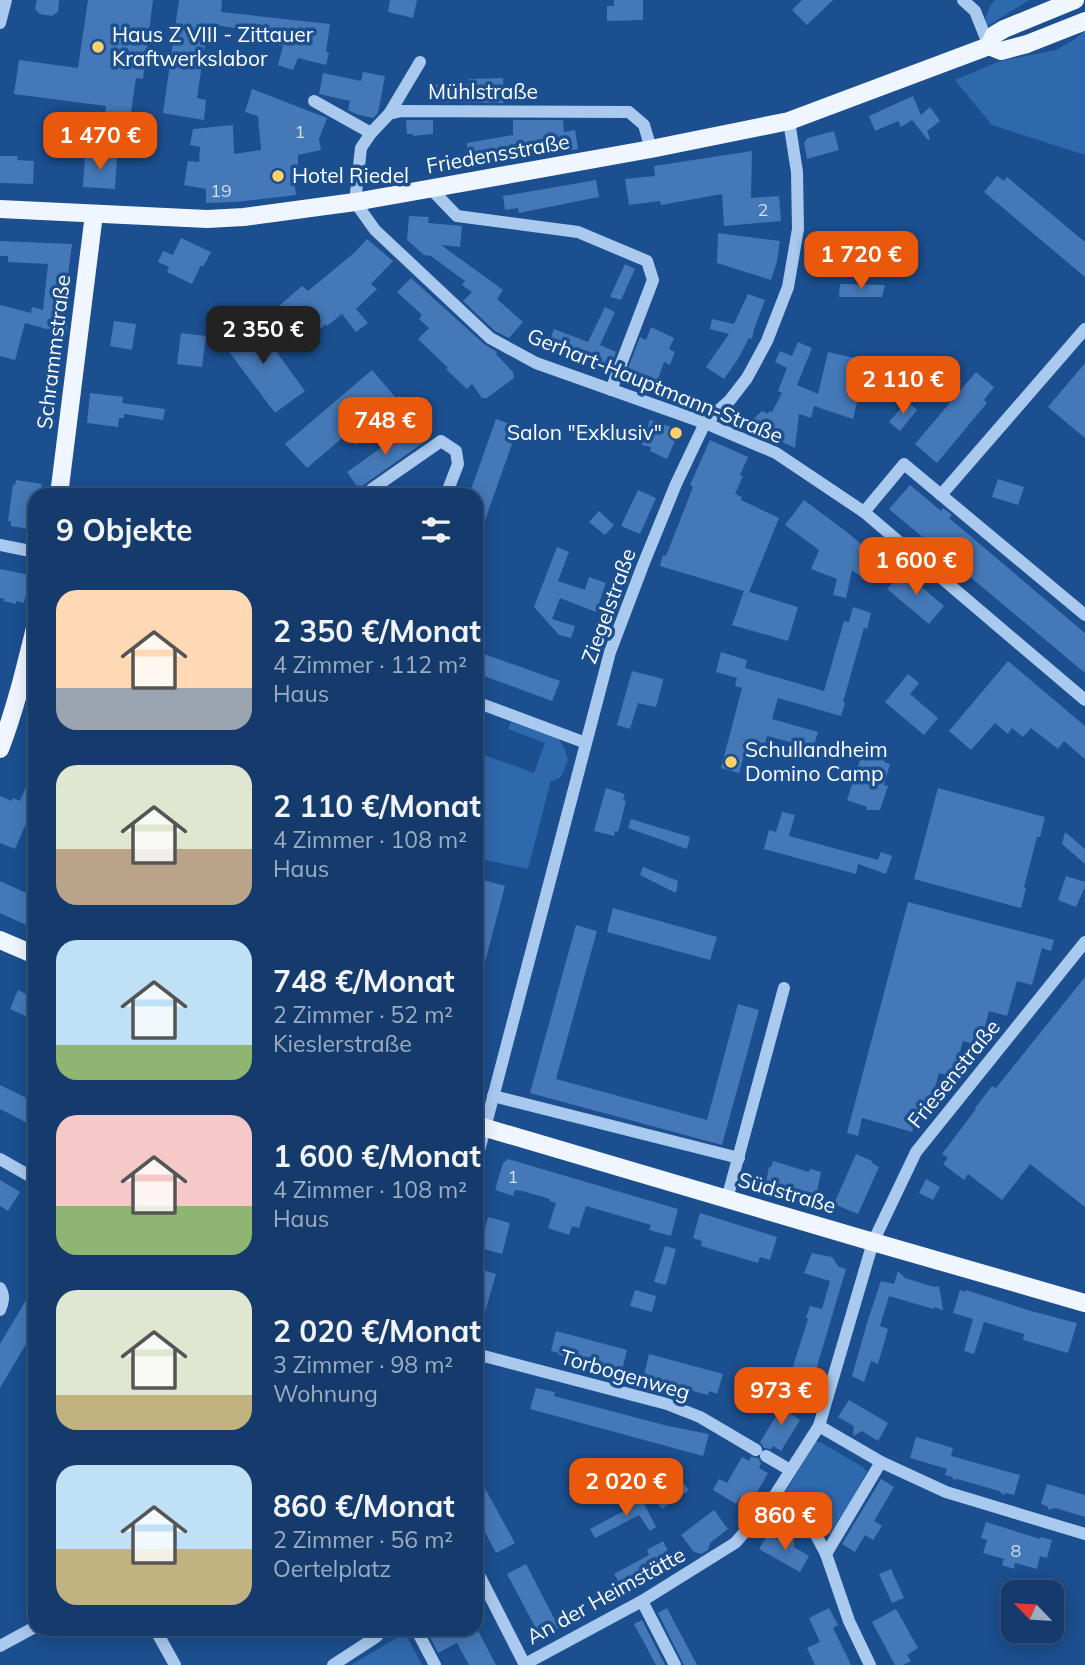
<!DOCTYPE html>
<html lang="de">
<meta charset="utf-8">
<style>
:root{--surface:#143b6b;--page:#214673;--text:#f1f3f6;--muted:#9dadc1;--line:#33557e;--accent:#ea580c}
body{margin:0;font-family:Mulish,sans-serif;background:var(--page);color:var(--text);height:100vh;display:flex;flex-direction:column;font-size:26px;white-space:nowrap}
*{box-sizing:border-box;margin:0}
p{font-size:23px;color:var(--muted)}
.icon{flex:none;width:38px;height:38px;fill:none;stroke:currentColor;stroke-width:2;stroke-linecap:round;stroke-linejoin:round}
.map{position:relative;flex:1;overflow:hidden}
.side{position:absolute;left:28px;top:488px;width:455px;height:1148px;display:flex;flex-direction:column;background:var(--surface);border-radius:21px;box-shadow:0 4px 18px #0003,0 0 0 2px var(--line)}
.side>*{flex:none}
.needle{width:46px;rotate:295deg}
.tools{position:absolute;left:1001px;top:1580px;display:grid;gap:14px}
.tools a{display:grid;place-items:center;width:63px;height:63px;border-radius:14px;background:var(--surface);box-shadow:0 4px 18px #0003,0 0 0 2px var(--line);font-size:35px}
.price{position:absolute;translate:-50% -60px;padding:0 16px;border-radius:14px;background:var(--accent);color:#fff;font-size:23px;line-height:46px;filter:drop-shadow(0 2px 4px #0008)}
.price::after{content:'';position:absolute;left:50%;top:42px;width:21px;height:16px;margin-left:-10px;background:inherit;clip-path:polygon(0 0,100% 0,50% 100%)}
.price.selected{background:#222;color:#fff}
ul{padding:0;list-style:none}
li{display:flex;align-items:center;gap:21px;height:175px;padding:0 28px}
li span{display:grid;place-items:center;flex:none;width:196px;height:140px;border-radius:21px;color:#555}
li>.icon{margin-inline-start:auto}
span .icon{width:84px;height:84px;fill:#fffc;stroke-width:1}
li b{font-size:30px}
h2{display:flex;justify-content:space-between;align-items:center;height:84px;padding:0 28px;font-size:30px}
.map>svg:first-child{display:block}
.green{fill:#2e69ad}
.building{fill:#4478b7}
.lines{fill:none;stroke-linecap:round;stroke-linejoin:round}
.minor{stroke:#a9c9ee;stroke-width:12}
.major{stroke:#f0f6ff;stroke-width:18}
.poi-dot{fill:#ffd166;stroke:#1b4f8f;stroke-width:2.5}
.labels{text-anchor:middle;stroke-width:7;stroke-linejoin:round;paint-order:stroke}
.number-label{font-size:18px;fill:#d0dded}
.poi-label{font-size:21px;fill:#fff;stroke:#1b4f8f;text-anchor:start}
.street-label{font-size:21px;fill:#fff;stroke:#1b4f8f}
</style>
<div class="map">
<svg width="1085" height="1665" viewBox="0 0 1085 1665">
<rect width="100%" height="100%" fill="#1b4f8f"/>
<!-- green -->
<g class="green">
<polygon points="995,0 1029,0 981,30 990,6"/>
<polygon points="1085,31 1085,155 992,125 955,80 1000,61 1056,50 1072,41"/>
<polygon points="511,722 559,739 565,750 568,760 561,777 553,781 551,780 528,869 476,858 476,752 534,773 545,743 508,729"/>
<polygon points="816,1442 820,1442 863,1467 867,1472 833,1534 826,1534 779,1506 778,1504"/>
<polygon points="405,1633 422,1665 351,1665"/>
</g>
<!-- building -->
<g class="building">
<polygon points="37,0 59,0 58,12 52,16 40,14 35,9"/>
<polygon points="88,0 153,0 143,79 136,78 128,133 103,129 106,106 14,94 19,60 78,68"/>
<polygon points="179,0 222,0 221,12 330,24 326,52 329,53 326,65 298,58 293,70 278,65 283,46 271,44 275,34 208,24 197,98 206,100 204,120 163,113"/>
<polygon points="390,0 417,0 413,18 388,12"/>
<polygon points="614,0 643,0 643,20 607,21 607,6 614,6"/>
<polygon points="802,0 833,0 807,25 792,10"/>
<polygon points="363,72 385,76 378,113 373,118 356,114 348,110 350,101 319,94 323,73 361,81"/>
<polygon points="503,78 504,103 427,102 427,85 469,84 469,79"/>
<polygon points="252,89 327,118 319,139 321,150 298,155 298,166 293,172 296,195 236,202 206,203 206,189 184,185 188,161 199,162 200,147 190,145 193,129 233,125 234,154 261,150 258,116 245,112"/>
<polygon points="913,96 921,115 930,107 940,121 927,131 930,139 928,140 912,120 901,127 898,121 875,131 869,116"/>
<polygon points="406,120 433,120 433,134 413,136 413,134 407,134"/>
<polygon points="513,120 563,120 564,132 575,130 578,149 468,167 467,143 513,135"/>
<polygon points="834,131 839,150 807,159 804,143 808,138"/>
<polygon points="752,151 751,198 779,196 781,221 724,226 722,194 661,205 660,201 629,205 625,179 655,176 654,166"/>
<polygon points="0,156 18,156 17,160 34,161 33,184 0,183"/>
<polygon points="85,156 117,158 115,189 83,187"/>
<polygon points="997,176 1004,181 1007,177 1085,242 1085,277 984,192"/>
<polygon points="596,180 599,197 519,213 518,208 505,210 503,196"/>
<polygon points="409,216 429,217 428,223 462,226 460,247 441,245 503,290 497,299 523,322 509,338 495,331 463,301 472,292 462,285 465,281 431,256 424,255 407,240"/>
<polygon points="718,233 780,241 777,261 771,280 717,263"/>
<polygon points="181,238 211,252 203,267 201,265 192,284 167,272 169,267 158,262 163,251 173,255"/>
<polygon points="367,239 393,261 371,284 377,289 356,309 368,323 356,332 342,314 327,326 326,324 303,344 290,326 294,323 280,305 302,286 308,291 354,253"/>
<polygon points="0,241 72,244 63,314 68,315 67,330 47,329 25,323 15,360 0,356 0,305 31,313 32,307 43,310 48,264 8,262 8,256 0,256"/>
<polygon points="625,264 635,269 621,300 610,297"/>
<polygon points="411,278 484,344 497,352 496,354 513,372 514,378 487,398 482,398 472,384 467,389 446,369 448,368 418,339 429,328 419,319 422,315 397,292"/>
<polygon points="840,284 885,285 882,297 839,297"/>
<polygon points="748,294 765,300 754,329 752,339 749,338 738,359 724,379 706,367 729,334 710,329 712,319 734,324"/>
<polygon points="605,307 615,312 600,345 616,352 611,366 577,352 574,362 546,351 554,329 588,342"/>
<polygon points="252,318 305,391 275,413 221,341"/>
<polygon points="114,321 136,324 132,350 110,346"/>
<polygon points="651,327 674,338 669,349 675,352 670,365 664,362 654,390 624,379 640,337 646,340"/>
<polygon points="181,333 206,336 202,367 177,364"/>
<polygon points="798,342 812,348 797,385 818,394 828,352 867,361 853,419 814,406 811,418 799,414 795,448 747,425 762,411 768,414 769,411 772,412 782,393 778,391 787,368 775,362 780,351 792,356"/>
<polygon points="1085,363 1085,438 1048,407"/>
<polygon points="372,370 396,398 400,396 407,404 392,416 383,403 356,426 365,438 356,445 348,433 307,468 285,444"/>
<polygon points="976,372 994,387 984,400 987,403 981,410 937,463 915,444"/>
<polygon points="90,393 123,397 122,403 165,409 163,420 124,414 124,418 119,418 118,427 87,423"/>
<polygon points="907,401 917,410 900,431 889,422"/>
<polygon points="496,419 518,427 477,543 476,543 476,495 469,495"/>
<polygon points="650,420 680,430 667,459 650,451 651,447 642,445"/>
<polygon points="412,426 424,442 362,486 356,485 347,472"/>
<polygon points="710,440 748,457 740,475 743,476 735,494 742,497 741,500 779,518 749,592 798,607 788,641 732,625 744,591 660,566 663,555 666,556 693,487 690,485"/>
<polygon points="998,479 1024,487 1018,505 992,497"/>
<polygon points="16,480 42,484 40,495 35,495 35,530 11,526 11,521 8,521 13,485 15,485"/>
<polygon points="910,485 941,511 943,508 952,515 949,518 1085,633 1085,673 889,509"/>
<polygon points="638,490 656,498 640,534 621,526"/>
<polygon points="804,500 848,533 881,561 865,580 852,570 846,598 833,595 837,579 811,569 819,550 785,525"/>
<polygon points="599,511 614,525 605,535 589,522"/>
<polygon points="557,547 569,552 558,581 585,590 589,577 606,583 596,612 560,598 552,619 575,626 571,638 559,635 534,607"/>
<polygon points="0,569 30,575 24,603 16,601 16,604 4,601 4,599 0,598"/>
<polygon points="903,571 944,606 929,624 887,589"/>
<polygon points="853,607 871,613 867,629 864,628 843,702 845,703 841,716 778,698 772,719 818,732 813,748 767,736 765,744 760,743 758,752 751,751 748,754 744,755 739,773 721,768 742,688 735,686 737,678 716,672 721,652 747,660 745,668 824,691 844,621 849,622"/>
<polygon points="476,651 560,681 552,701 476,673"/>
<polygon points="1008,661 1085,726 1085,759 1064,741 1058,749 1031,728 1023,737 1012,728 1008,734 995,723 971,750 949,731"/>
<polygon points="632,671 663,679 663,681 656,707 638,703 630,729 617,725"/>
<polygon points="908,674 919,683 910,694 938,718 924,735 885,702"/>
<polygon points="842,742 886,755 884,762 890,764 884,785 888,786 880,810 866,810 867,807 847,800 860,760 838,753"/>
<polygon points="35,766 35,811 32,810 15,849 0,843 0,796 12,801 13,798 20,801"/>
<polygon points="606,788 625,794 623,800 626,801 621,821 618,832 615,831 614,836 594,831"/>
<polygon points="938,788 1045,817 1040,837 1037,837 1024,887 1026,888 1021,908 914,879"/>
<polygon points="782,812 795,815 789,836 878,860 881,852 892,856 886,874 858,864 856,874 764,849 769,830 776,832"/>
<polygon points="631,819 690,837 687,849 628,828"/>
<polygon points="1065,832 1085,849 1085,864 1062,844"/>
<polygon points="643,867 678,881 676,893 640,875"/>
<polygon points="1066,876 1085,882 1085,887 1076,907 1058,900"/>
<polygon points="476,878 505,886 480,981 476,981"/>
<polygon points="0,881 35,897 35,905 26,925 0,913"/>
<polygon points="908,902 1054,940 1051,951 1042,948 1032,985 1017,981 1007,1016 989,1011 980,1046 963,1041 953,1077 939,1073 929,1108 919,1106 912,1132 862,1118 858,1136 847,1133"/>
<polygon points="613,908 717,937 710,960 607,932"/>
<polygon points="576,925 597,931 556,1079 707,1120 738,1004 759,1010 722,1145 530,1093"/>
<polygon points="1085,977 1085,1207 1030,1164 1002,1200 968,1174 964,1180 943,1164 948,1158 942,1154 976,1109 975,1108 992,1086 996,1088"/>
<polygon points="18,990 35,998 35,1020 10,1009"/>
<polygon points="0,1085 35,1102 35,1127 0,1109"/>
<polygon points="856,1154 872,1161 872,1163 879,1167 858,1214 834,1204"/>
<polygon points="508,1159 678,1209 671,1236 649,1230 651,1225 586,1206 579,1228 572,1226 569,1235 548,1228 556,1203 550,1201 550,1199 522,1191 515,1190 513,1196 495,1190 503,1163"/>
<polygon points="773,1161 809,1172 810,1169 821,1172 817,1192 815,1191 812,1201 765,1187 769,1167 771,1167"/>
<polygon points="926,1179 940,1187 933,1200 919,1193"/>
<polygon points="0,1180 20,1192 8,1211 0,1206"/>
<polygon points="700,1213 777,1237 770,1260 760,1257 758,1263 701,1246 702,1241 693,1238"/>
<polygon points="488,1217 510,1223 502,1254 480,1248"/>
<polygon points="665,1246 676,1249 666,1285 654,1282"/>
<polygon points="812,1253 832,1257 839,1267 846,1269 813,1380 791,1373 808,1319 806,1318 810,1306 822,1309 830,1281 804,1273"/>
<polygon points="476,1268 496,1274 479,1333 476,1332"/>
<polygon points="898,1271 905,1278 934,1287 939,1286 943,1310 934,1307 933,1309 889,1296 880,1326 888,1329 878,1364 871,1361 864,1382 852,1376 867,1323 881,1281 894,1284"/>
<polygon points="35,1285 35,1329 0,1388 0,1344"/>
<polygon points="635,1290 656,1296 652,1312 630,1306"/>
<polygon points="960,1290 965,1292 966,1290 1031,1311 1077,1323 1068,1353 1023,1340 1024,1334 984,1322 974,1354 964,1351 973,1319 953,1313"/>
<polygon points="556,1331 627,1350 622,1370 614,1367 613,1370 559,1355 559,1353 551,1351"/>
<polygon points="649,1354 723,1374 717,1394 709,1391 708,1395 652,1380 652,1377 644,1375"/>
<polygon points="536,1388 555,1392 554,1396 668,1426 709,1434 703,1456 530,1409"/>
<polygon points="788,1397 797,1403 791,1414 800,1420 781,1451 773,1446 771,1449 764,1448 760,1442"/>
<polygon points="849,1400 888,1423 878,1441 862,1431 853,1436 854,1426 838,1417"/>
<polygon points="916,1437 953,1448 951,1456 1020,1475 1014,1495 1006,1493 1003,1495 999,1491 957,1479 954,1480 952,1477 945,1475 947,1469 910,1458"/>
<polygon points="742,1457 749,1461 751,1457 758,1458 761,1463 759,1468 768,1473 751,1503 740,1497 736,1504 713,1490 719,1479 727,1483"/>
<polygon points="476,1472 515,1543 496,1553 476,1515"/>
<polygon points="881,1479 894,1487 874,1521 882,1526 873,1540 865,1535 855,1552 842,1544"/>
<polygon points="682,1482 689,1490 662,1509 655,1501"/>
<polygon points="1047,1484 1085,1495 1085,1517 1055,1508 1049,1510 1047,1506 1041,1504"/>
<polygon points="639,1494 656,1527 650,1531 639,1515 595,1538 590,1529 633,1506 629,1501"/>
<polygon points="714,1510 728,1529 710,1543 708,1550 701,1554 694,1552 681,1535"/>
<polygon points="986,1522 1040,1539 1041,1537 1052,1540 1047,1558 1040,1556 1037,1569 1015,1563 1014,1569 1002,1565 1004,1559 983,1553 987,1540 981,1538"/>
<polygon points="768,1534 784,1543 794,1534 794,1547 809,1556 800,1572 759,1549"/>
<polygon points="663,1541 675,1565 639,1585 637,1591 631,1589 625,1592 614,1574 649,1555 647,1550"/>
<polygon points="526,1564 559,1628 541,1638 507,1574"/>
<polygon points="891,1569 904,1598 892,1603 879,1574"/>
<polygon points="667,1608 697,1665 684,1665 658,1613"/>
<polygon points="829,1608 838,1625 833,1628 851,1665 815,1665 807,1648 820,1642 809,1618"/>
<polygon points="896,1609 918,1648 907,1655 911,1661 903,1665 895,1665 872,1622"/>
<polygon points="642,1620 665,1665 656,1665 634,1624"/>
<polygon points="426,1629 477,1629 496,1665 469,1665 457,1643 438,1653"/>
</g>
<g class="lines">
<!-- minor -->
<g class="minor">
<polyline points="963,0 975,11 989,46"/>
<polyline points="0,23 6,0"/>
<polyline points="314,101 371,133"/>
<polyline points="389,114 420,62"/>
<polyline points="651,149 644,125 629,112 401,111 389,114 371,133 361,148 355,202 375,230 490,338 536,363 705,423 776,453 864,512 1085,700"/>
<polyline points="431,189 457,216 578,232 647,261 653,280 611,390"/>
<polyline points="365,495 372,489 441,441 456,451 458,464 446,495"/>
<polyline points="941,495 1085,329"/>
<polyline points="864,512 904,464 1085,615"/>
<polyline points="0,545 35,552"/>
<polyline points="476,702 586,743"/>
<polyline points="493,1096 739,1158"/>
<polyline points="0,1159 35,1179"/>
<polyline points="476,1162 610,652 643,565 676,484 705,423 730,400 747,378 767,341 788,287 798,229 797,172 789,121"/>
<polyline points="727,1199 784,988"/>
<path d="M0,1288C5,1296 3,1303 0,1310"/>
<polyline points="476,1354 667,1404 700,1417 756,1450"/>
<polyline points="766,1456 790,1470"/>
<polyline points="881,1462 946,1492 1085,1534"/>
<polyline points="768,1506 815,1533 826,1554 881,1462 819,1426"/>
<polyline points="826,1554 849,1621 870,1665"/>
<polyline points="476,1569 525,1665"/>
<polyline points="642,1601 675,1665"/>
<polyline points="155,1629 175,1665"/>
<polyline points="416,1629 435,1665"/>
<polyline points="0,1646 35,1627"/>
<polyline points="525,1664 642,1601 735,1543 768,1506 819,1426 873,1242 916,1152 1085,942"/>
<polyline points="333,1665 376,1637 383,1629"/>
</g>
<!-- major -->
<g class="major">
<polyline points="989,46 994,35 1004,29 1075,0"/>
<polyline points="0,209 207,219 244,217 355,202 651,149 789,121 989,46 1001,51 1027,44 1085,21"/>
<polyline points="59,495 94,214"/>
<path d="M0,749C15,710 25,669 35,628"/>
<polyline points="0,940 35,955"/>
<polyline points="476,1125 873,1242 1085,1303"/>
</g>
</g>
<!-- markers -->
<g class="poi-dot">
<circle cx="98" cy="47" r="7"/>
<circle cx="278" cy="176" r="7"/>
<circle cx="676" cy="433" r="7"/>
<circle cx="731" cy="762" r="7"/>
</g>
<g class="labels">
<!-- number labels -->
<g class="number-label">
<text x="300" y="138">1</text>
<text x="221" y="197">19</text>
<text x="763" y="216">2</text>
<text x="513" y="1183">1</text>
<text x="1016" y="1557">8</text>
</g>
<!-- poi labels -->
<g class="poi-label">
<text x="112" y="42">Haus Z VIII - Zittauer<tspan x="112" dy="24">Kraftwerkslabor</tspan></text>
<text x="292" y="183">Hotel Riedel</text>
<text x="662" y="440" text-anchor="end">Salon "Exklusiv"</text>
<text x="745" y="757">Schullandheim<tspan x="745" dy="24">Domino Camp</tspan></text>
</g>
<!-- street labels -->
<g class="street-label">
<text x="483" y="99">Mühlstraße</text>
<text transform="translate(498 154) rotate(-10)" y="7">Friedensstraße</text>
<text transform="translate(54 352) rotate(-83)" y="7">Schrammstraße</text>
<text transform="translate(655 386) rotate(22)" y="7">Gerhart-Hauptmann-Straße</text>
<text transform="translate(609 606) rotate(-70)" y="7">Ziegelstraße</text>
<text transform="translate(954 1074) rotate(-51)" y="7">Friesenstraße</text>
<text transform="translate(787 1193) rotate(16)" y="7">Südstraße</text>
<text transform="translate(625 1375) rotate(16)" y="7">Torbogenweg</text>
<text transform="translate(606 1596) rotate(-29)" y="7">An der Heimstätte</text>
</g>
</g>
</svg>
<div class="tools">
<a><svg class="needle" viewBox="-14 -14 28 28"><path d="M0-13l5 13h-10z" fill="#e53935"/><path d="M0 13l5-13h-10z" fill="#9dadc1"/></svg></a>
</div>
<b class="price" style="left:100px;top:172px">1 470 €</b>
<b class="price" style="left:861px;top:291px">1 720 €</b>
<b class="price selected" style="left:263px;top:366px">2 350 €</b>
<b class="price" style="left:903px;top:416px">2 110 €</b>
<b class="price" style="left:385px;top:457px">748 €</b>
<b class="price" style="left:916px;top:597px">1 600 €</b>
<b class="price" style="left:781px;top:1427px">973 €</b>
<b class="price" style="left:626px;top:1518px">2 020 €</b>
<b class="price" style="left:785px;top:1552px">860 €</b>
<section class="side">
<h2>9 Objekte<svg class="icon" aria-label="filters" viewBox="0 0 24 24"><path d="M4 7h16M4 17h16"/><circle cx="9" cy="7" r="2"/><circle cx="15" cy="17" r="2"/></svg></h2>
<ul>
<li><span style="background:linear-gradient(#ffd9b3 70%,#9aa5b1 0)"><svg class="icon" aria-label="home" viewBox="0 0 24 24"><path d="M3 11l9-7 9 7M6 9v11h12V9"/></svg></span><div><b>2 350 €/Monat</b><p>4 Zimmer · 112 m²</p><p>Haus</p></div></li>
<li><span style="background:linear-gradient(#dfe7d0 60%,#b9a48a 0)"><svg class="icon" aria-label="home" viewBox="0 0 24 24"><path d="M3 11l9-7 9 7M6 9v11h12V9"/></svg></span><div><b>2 110 €/Monat</b><p>4 Zimmer · 108 m²</p><p>Haus</p></div></li>
<li><span style="background:linear-gradient(#bfe0f5 75%,#8fb573 0)"><svg class="icon" aria-label="home" viewBox="0 0 24 24"><path d="M3 11l9-7 9 7M6 9v11h12V9"/></svg></span><div><b>748 €/Monat</b><p>2 Zimmer · 52 m²</p><p>Kieslerstraße</p></div></li>
<li><span style="background:linear-gradient(#f6c9c9 65%,#8fb573 0)"><svg class="icon" aria-label="home" viewBox="0 0 24 24"><path d="M3 11l9-7 9 7M6 9v11h12V9"/></svg></span><div><b>1 600 €/Monat</b><p>4 Zimmer · 108 m²</p><p>Haus</p></div></li>
<li><span style="background:linear-gradient(#dfe7d0 75%,#c2b280 0)"><svg class="icon" aria-label="home" viewBox="0 0 24 24"><path d="M3 11l9-7 9 7M6 9v11h12V9"/></svg></span><div><b>2 020 €/Monat</b><p>3 Zimmer · 98 m²</p><p>Wohnung</p></div></li>
<li><span style="background:linear-gradient(#bfe0f5 60%,#c2b280 0)"><svg class="icon" aria-label="home" viewBox="0 0 24 24"><path d="M3 11l9-7 9 7M6 9v11h12V9"/></svg></span><div><b>860 €/Monat</b><p>2 Zimmer · 56 m²</p><p>Oertelplatz</p></div></li>
</ul>
</section>
</div>
